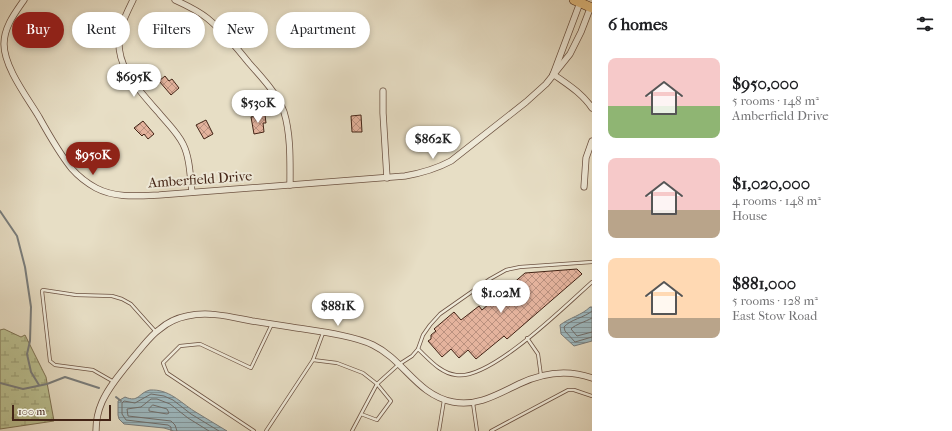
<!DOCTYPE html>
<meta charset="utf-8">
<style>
:root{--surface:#fff;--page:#f2f2f2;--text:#202124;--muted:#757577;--accent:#8f2418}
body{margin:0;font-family:"IM FELL French Canon",serif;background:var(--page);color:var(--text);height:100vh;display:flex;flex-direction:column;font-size:15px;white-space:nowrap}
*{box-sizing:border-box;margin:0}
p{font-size:13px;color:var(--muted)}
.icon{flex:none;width:22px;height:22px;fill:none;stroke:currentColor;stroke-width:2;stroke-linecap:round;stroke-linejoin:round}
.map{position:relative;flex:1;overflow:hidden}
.details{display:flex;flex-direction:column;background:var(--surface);width:360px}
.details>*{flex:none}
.guide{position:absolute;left:12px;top:12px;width:380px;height:36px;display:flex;gap:8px}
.scale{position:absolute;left:12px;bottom:10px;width:99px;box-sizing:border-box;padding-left:4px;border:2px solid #432416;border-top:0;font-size:11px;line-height:14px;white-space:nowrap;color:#432416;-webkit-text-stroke:3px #efead9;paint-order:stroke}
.price{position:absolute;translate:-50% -34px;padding:0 9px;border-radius:14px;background:#fff;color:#222;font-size:13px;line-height:26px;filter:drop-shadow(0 1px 2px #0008)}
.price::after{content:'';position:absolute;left:50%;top:24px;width:12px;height:9px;margin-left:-6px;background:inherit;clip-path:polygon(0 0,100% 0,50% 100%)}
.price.on{background:var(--accent);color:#fff}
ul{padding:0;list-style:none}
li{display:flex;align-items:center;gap:12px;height:100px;padding:0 16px}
li span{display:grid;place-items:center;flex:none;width:112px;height:80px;border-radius:8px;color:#555}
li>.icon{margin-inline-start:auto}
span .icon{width:48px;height:48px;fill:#fffc;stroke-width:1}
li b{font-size:17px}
h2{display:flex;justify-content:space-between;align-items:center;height:48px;padding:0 16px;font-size:17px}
.tag{padding:0 14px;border-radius:18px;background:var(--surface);box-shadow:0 2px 6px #0003;font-size:14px;line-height:36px}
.tag.on{background:var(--accent);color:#fff}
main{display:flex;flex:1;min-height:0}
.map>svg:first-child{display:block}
.wetland{fill:url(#wetland-marsh);stroke:#7e7254}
.water{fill:url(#water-rules);stroke:#797d7c}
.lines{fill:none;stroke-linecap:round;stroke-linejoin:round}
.shore{stroke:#706e6b;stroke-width:1}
.stream{stroke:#797d7c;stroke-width:2}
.building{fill:url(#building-cross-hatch);stroke:#432416}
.service-casing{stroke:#6c5242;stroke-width:4}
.minor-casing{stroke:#6c5242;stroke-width:7}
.primary-casing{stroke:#432416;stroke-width:10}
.service{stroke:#efead9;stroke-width:2.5}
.minor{stroke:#efead9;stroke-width:5.5}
.primary{stroke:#e4bf82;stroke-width:9}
.labels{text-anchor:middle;stroke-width:4;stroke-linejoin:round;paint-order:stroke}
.street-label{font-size:14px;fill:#432416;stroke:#efead9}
</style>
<main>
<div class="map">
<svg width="592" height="431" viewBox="0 0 592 431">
<defs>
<pattern id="wetland-marsh" width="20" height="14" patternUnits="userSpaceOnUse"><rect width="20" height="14" fill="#bac091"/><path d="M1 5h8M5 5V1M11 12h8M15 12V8" fill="none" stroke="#999c75"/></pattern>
<pattern id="water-rules" width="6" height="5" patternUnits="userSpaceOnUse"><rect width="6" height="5" fill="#9db9c0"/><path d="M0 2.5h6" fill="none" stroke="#82969b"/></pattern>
<pattern id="building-cross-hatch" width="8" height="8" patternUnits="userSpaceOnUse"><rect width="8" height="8" fill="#e4b39d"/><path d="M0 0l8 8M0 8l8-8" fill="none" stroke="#ba917f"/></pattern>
</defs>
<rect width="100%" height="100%" fill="#e7dec5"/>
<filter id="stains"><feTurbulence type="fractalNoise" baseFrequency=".005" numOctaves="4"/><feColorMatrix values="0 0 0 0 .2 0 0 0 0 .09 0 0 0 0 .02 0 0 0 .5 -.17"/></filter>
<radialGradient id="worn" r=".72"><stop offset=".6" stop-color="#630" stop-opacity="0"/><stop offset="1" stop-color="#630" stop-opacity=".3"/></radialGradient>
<!-- wetland -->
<polygon class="wetland" points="4,329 21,337 25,335 46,377 54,421 0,429 0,330"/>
<!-- water -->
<g class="water">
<path d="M590,307H592V341L574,346L561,334L560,325C569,318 582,315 590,307Z"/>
<path d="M150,390C169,389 180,402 194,411C205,418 216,424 227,431H174L164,428L124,424L119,419L118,415V401L125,397C139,403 138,393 150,390Z"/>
</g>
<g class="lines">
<!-- shore -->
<g class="shore">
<path d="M592,311C584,318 571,319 564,327L565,331L575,342L592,337"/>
<path d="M592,318C585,322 576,324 571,329L577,336L592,332"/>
<polygon points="153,405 167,409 169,413 167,414 149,411 149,409"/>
<polyline points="171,431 171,427 168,425 126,420 122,414 122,403 124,401 135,403 151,394 164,396 173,400 191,414 219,431"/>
<polyline points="177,431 175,425 171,421 128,416 127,409 141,407 151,399 157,399 170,404 188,418 209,431"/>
</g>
<!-- stream -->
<g class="stream">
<polyline points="0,211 17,236 25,267 31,307 30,341 27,354 31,372 39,385"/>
<polyline points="0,383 23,389 47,384 65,377 99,388"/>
<polyline points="116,397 121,401"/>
</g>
</g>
<!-- building -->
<g class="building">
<polygon points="165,76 169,81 172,79 179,88 171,95 159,81"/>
<polygon points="265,115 266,123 263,123 264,132 254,134 251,117"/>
<polygon points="361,115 362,132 352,132 351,116"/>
<polygon points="206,120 213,134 204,139 196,125"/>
<polygon points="143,121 154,134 148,139 144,134 142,136 134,128"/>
<polygon points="577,269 582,274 507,339 504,336 476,359 468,350 459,358 451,349 442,357 428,341 431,339 431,335 436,331 434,329 454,312 461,320 479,306 482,310 525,273"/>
</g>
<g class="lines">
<!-- service casing -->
<g class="service-casing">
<g id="service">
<polyline points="323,333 313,360 337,363 363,373 377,384 398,365 412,356 418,349 423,335 430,325 440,314 490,279 506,270 520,267 592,262"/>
<polyline points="527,338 538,354 541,376"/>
<path d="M418,349C429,359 440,373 456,375C490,381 566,305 592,282"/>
<polyline points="114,382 93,370 55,365 50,361 42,291 43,290 76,295 112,296 122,299 131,304 156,332"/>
<polyline points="473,403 477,431"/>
<polyline points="254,431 167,373 163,363 180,346 200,344 251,368 272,324"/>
<polyline points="266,431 313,360"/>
<polyline points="352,431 377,384 391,401 377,420 361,414"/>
<polyline points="439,431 444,400"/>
<polyline points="491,431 568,390 574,390 592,396"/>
</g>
</g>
<!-- minor casing -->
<g class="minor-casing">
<g id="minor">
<path d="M24,0C15,13 4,27 4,44C4,67 27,97 39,117C49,135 59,153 72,169C79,177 87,183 96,188C115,198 137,196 159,195L405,176C422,173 436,169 451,161L526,102L546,84L570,54L581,32L591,6"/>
<path d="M133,0C128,10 123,20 120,31C113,65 138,89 159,113C167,123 177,132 183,144C190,158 190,176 192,192"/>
<path d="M175,0C186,5 197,10 207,18C223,31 236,47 249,63C262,78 277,93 284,112C291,135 290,162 290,185"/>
<polyline points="554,72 581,0"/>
<path d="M553,74C567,84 582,93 592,108"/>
<polyline points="383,91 383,113 387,178"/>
<polyline points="584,187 586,158 592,141"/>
<path d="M96,431C96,421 98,411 102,402C110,384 125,368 137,353C144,345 151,335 160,329C168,322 177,318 187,316C209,311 231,317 252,321C265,323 278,325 291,327C315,331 352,335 373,345C404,360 417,395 453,402C477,407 498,394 519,384C542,373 567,369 592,378"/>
</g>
</g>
<!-- primary casing -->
<g class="primary-casing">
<polyline id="primary" points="574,0 592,8"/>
</g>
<!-- service -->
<use href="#service" class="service"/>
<!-- minor -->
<use href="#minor" class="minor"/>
<!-- primary -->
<use href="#primary" class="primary"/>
</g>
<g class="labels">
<!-- street labels -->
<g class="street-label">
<text transform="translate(200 179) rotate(-4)" y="5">Amberfield Drive</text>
</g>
</g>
<rect width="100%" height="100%" filter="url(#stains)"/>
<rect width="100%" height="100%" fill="url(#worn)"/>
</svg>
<div class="scale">100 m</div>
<b class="price" style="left:134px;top:98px">$695K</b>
<b class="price" style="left:258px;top:124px">$530K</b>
<b class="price" style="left:433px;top:160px">$862K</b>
<b class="price on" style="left:93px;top:176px">$950K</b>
<b class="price" style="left:501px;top:314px">$1.02M</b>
<b class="price" style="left:338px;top:327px">$881K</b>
<div class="guide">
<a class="tag on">Buy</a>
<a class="tag">Rent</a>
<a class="tag">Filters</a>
<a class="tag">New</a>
<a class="tag">Apartment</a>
</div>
</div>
<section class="details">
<h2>6 homes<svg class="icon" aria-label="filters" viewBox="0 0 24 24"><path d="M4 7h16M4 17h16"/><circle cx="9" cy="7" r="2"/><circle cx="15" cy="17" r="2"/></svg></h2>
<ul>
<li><span style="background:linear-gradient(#f6c9c9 60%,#8fb573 0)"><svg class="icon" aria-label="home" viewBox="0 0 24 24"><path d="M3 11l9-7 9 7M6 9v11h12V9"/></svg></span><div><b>$950,000</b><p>5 rooms · 148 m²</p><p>Amberfield Drive</p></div></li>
<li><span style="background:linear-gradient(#f6c9c9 65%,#b9a48a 0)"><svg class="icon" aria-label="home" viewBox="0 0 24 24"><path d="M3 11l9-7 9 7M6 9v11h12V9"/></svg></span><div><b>$1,020,000</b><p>4 rooms · 148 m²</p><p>House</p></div></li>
<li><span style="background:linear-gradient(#ffd9b3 75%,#b9a48a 0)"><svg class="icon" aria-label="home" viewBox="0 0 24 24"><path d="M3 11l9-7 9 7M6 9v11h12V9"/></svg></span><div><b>$881,000</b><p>5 rooms · 128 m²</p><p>East Stow Road</p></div></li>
</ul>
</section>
</main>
